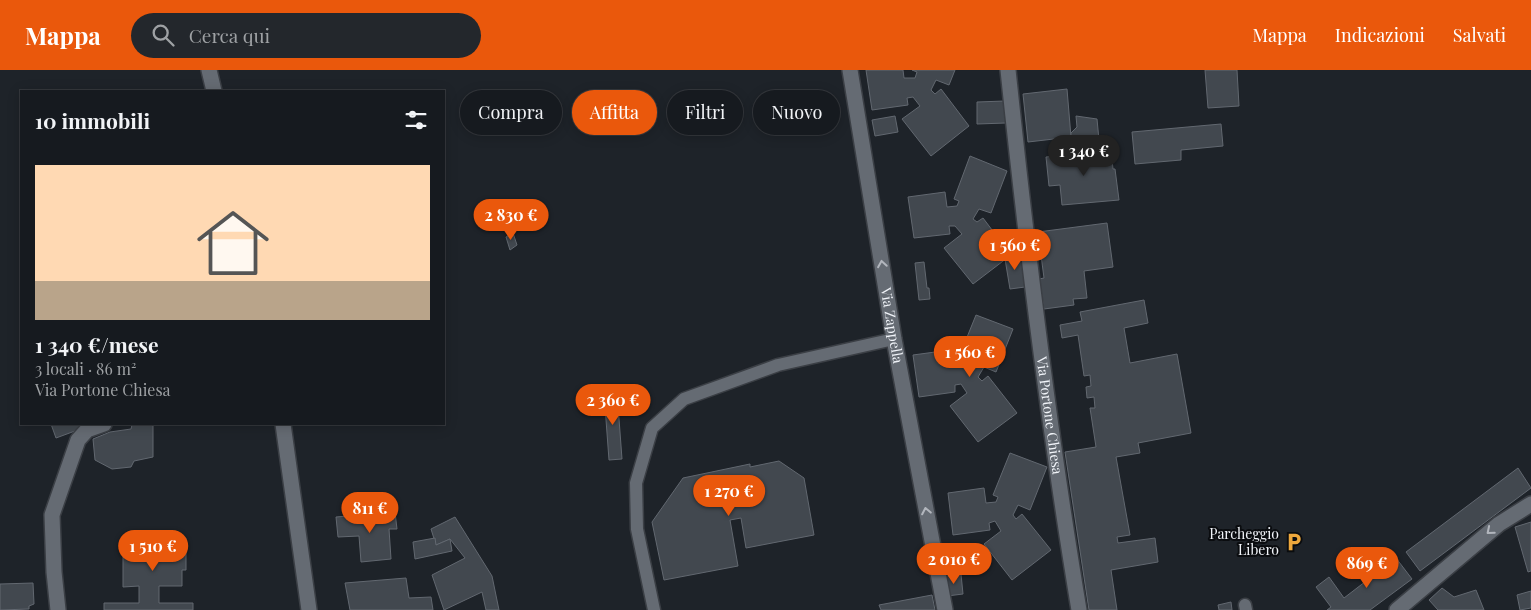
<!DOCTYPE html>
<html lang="it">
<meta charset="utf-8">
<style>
:root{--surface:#161a1f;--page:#23272c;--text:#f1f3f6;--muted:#9ea1a4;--line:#35383d;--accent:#ea580c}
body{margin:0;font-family:"Playfair Display",serif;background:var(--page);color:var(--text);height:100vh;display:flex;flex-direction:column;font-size:19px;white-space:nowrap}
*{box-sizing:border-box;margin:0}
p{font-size:16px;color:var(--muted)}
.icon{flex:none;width:28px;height:28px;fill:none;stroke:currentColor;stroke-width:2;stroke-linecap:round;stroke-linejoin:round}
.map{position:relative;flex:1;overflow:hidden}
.side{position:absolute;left:20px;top:20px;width:425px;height:335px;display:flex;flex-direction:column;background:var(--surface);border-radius:0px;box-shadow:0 2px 12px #0003,0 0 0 1px var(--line)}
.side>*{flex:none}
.banner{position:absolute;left:460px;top:20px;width:475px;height:45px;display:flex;gap:10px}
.price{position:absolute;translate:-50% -42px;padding:0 11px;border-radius:18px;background:var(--accent);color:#fff;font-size:16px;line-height:32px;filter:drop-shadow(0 1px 2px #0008)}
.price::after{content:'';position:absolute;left:50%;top:30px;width:15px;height:11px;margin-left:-8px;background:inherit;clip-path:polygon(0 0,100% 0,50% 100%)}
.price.current{background:#222;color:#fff}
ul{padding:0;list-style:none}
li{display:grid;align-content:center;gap:10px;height:265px;padding:0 15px}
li+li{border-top:1px solid var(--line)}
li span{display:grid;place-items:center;height:155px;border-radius:0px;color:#555}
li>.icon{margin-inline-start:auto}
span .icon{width:90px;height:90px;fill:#fffc;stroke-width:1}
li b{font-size:21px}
h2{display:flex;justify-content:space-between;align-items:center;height:60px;padding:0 15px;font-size:21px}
.pill{padding:0 18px;border-radius:22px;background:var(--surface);box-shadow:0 2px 12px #0003,0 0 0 1px var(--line);font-size:18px;line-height:45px}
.pill.current{background:var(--accent);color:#fff}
header{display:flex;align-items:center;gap:30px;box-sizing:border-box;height:70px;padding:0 25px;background:var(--accent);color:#fff}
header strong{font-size:24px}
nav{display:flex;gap:28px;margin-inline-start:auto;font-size:18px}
.search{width:350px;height:45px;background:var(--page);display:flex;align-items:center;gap:12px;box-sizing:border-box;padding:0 18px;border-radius:28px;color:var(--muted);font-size:19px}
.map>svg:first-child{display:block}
.building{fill:#42484f;stroke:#626870}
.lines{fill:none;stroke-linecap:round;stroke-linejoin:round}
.service-casing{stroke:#3b3f45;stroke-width:15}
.minor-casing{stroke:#3b3f45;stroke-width:18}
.service{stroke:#656b73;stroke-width:12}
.minor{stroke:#656b73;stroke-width:15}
.oneway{stroke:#b2b6bd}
.labels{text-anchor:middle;stroke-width:4;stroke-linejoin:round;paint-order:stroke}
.street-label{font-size:14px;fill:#f1f4f9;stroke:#0a0c0f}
.poi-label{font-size:14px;fill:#f1f4f9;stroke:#0a0c0f;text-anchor:end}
</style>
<header>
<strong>Mappa</strong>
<div class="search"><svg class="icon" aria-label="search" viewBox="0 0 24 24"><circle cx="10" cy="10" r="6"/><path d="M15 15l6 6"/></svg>Cerca qui</div>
<nav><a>Mappa</a><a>Indicazioni</a><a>Salvati</a></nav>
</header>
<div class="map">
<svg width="1531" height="540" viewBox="0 0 1531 540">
<rect width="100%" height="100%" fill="#1e2329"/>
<!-- building -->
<g class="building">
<polygon points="866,0 903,0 904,8 915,8 917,2 912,0 955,0 949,15 936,10 931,20 935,24 941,19 969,56 931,86 902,49 920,36 913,27 907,28 908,35 872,40"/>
<polygon points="1205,0 1237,0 1239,36 1208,38"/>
<polygon points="1067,19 1071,67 1028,72 1023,24"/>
<polygon points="1005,31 1006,53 977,54 977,32"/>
<polygon points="895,46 898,62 875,66 872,50"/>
<polygon points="1076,46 1097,49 1099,70 1071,67 1071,63 1077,57"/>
<polygon points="1221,54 1223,76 1181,80 1181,90 1135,94 1132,62"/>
<polygon points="1111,80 1113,99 1115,99 1119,130 1062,135 1060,115 1049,116 1046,87"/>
<polygon points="970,86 1007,101 991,143 979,139 973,149 977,152 983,148 1011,185 973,214 944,178 962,164 955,156 949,156 950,164 914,168 908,127 945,122 947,137 957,136 959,131 954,129"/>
<polygon points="1107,153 1113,197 1084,201 1087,228 1073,229 1074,235 1044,239 1039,209 1044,208 1038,162"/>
<polygon points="513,163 517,175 510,180 506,167"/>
<polygon points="1020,181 1025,217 1010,219 1005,189"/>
<polygon points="924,192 927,218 929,218 930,229 919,230 915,193"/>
<polygon points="1144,230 1148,253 1124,258 1130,293 1177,284 1191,363 1138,373 1140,383 1116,387 1130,465 1117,467 1118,473 1155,468 1158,492 1111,500 1117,540 1089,540 1065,382 1096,377 1090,338 1095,338 1094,327 1087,328 1086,317 1091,316 1090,305 1084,306 1078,265 1062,268 1060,255 1082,251 1080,242"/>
<polygon points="976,245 1013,259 996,302 984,297 978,307 982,311 988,306 1017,343 978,372 950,336 967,323 961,314 955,315 955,322 919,327 913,285 950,280 952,295 962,294 964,289 959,287"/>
<polygon points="617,322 622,389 609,390 604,323"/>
<polygon points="51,354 94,354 56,368"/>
<polygon points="153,354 153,387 134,391 131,397 112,399 95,390 93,369 110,362 131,359 132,355"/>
<polygon points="1010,383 1047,397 1030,440 1018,435 1013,445 1016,449 1022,444 1051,480 1012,510 984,474 1001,461 995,451 989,453 990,460 953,465 948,423 984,418 986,433 996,432 998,427 993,425"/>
<polygon points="779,391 804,408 814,465 746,478 741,448 730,450 738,496 664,510 652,452 683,408 750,394 750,397"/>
<polygon points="1518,398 1531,418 1420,501 1406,482"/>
<polygon points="395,442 397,459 389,459 391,489 361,492 359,466 338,467 336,447"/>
<polygon points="455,447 492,506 499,540 486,540 482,522 444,540 432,505 465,488 450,469 436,475 431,459"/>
<polygon points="1531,452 1531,501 1528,502 1515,457"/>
<polygon points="123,468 186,468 186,500 182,500 182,516 159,516 159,533 193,533 193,540 104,540 104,533 139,533 139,516 123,517"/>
<polygon points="435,468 436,475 450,469 452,481 415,489 413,472"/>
<polygon points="1396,488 1412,509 1370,540 1327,540 1331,537 1316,517 1329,507 1344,528"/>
<polygon points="961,504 963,524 947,526 944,507"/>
<polygon points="406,508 409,528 431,527 433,540 350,540 345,513"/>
<polygon points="33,513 34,534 29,536 29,539 0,540 0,514"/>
<polygon points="1442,518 1454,527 1476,520 1484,540 1438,540 1429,530"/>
<polygon points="1531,521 1531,538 1520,540 1517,525"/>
<polygon points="932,525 935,540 881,540 879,535"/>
<polygon points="1231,532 1232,540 1219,540 1218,535"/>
</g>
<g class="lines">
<!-- service casing -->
<g class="service-casing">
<g id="service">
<polyline points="1245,535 1246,540"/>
<polyline points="654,540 637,459 636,413 652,358 684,329 778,295 894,269"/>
</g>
</g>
<!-- minor casing -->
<g class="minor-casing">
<g id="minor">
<polyline points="209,0 214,21"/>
<path id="s1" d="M850,0L894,269L945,540"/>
<path id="s2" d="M1008,0C1027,181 1049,361 1079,540"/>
<polyline points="283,354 309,540"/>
<polyline points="58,540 54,502 52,445 78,370 87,360 104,354"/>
<polyline points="1397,540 1499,454 1531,434"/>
</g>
</g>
<!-- service -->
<use href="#service" class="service"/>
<!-- minor -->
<use href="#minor" class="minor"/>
</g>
<!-- one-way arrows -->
<defs><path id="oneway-chevron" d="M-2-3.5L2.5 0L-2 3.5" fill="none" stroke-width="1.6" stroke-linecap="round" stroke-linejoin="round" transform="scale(1.25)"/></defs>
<g class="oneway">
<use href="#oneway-chevron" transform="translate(882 194) rotate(-99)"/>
<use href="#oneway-chevron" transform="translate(926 441) rotate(-101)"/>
<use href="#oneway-chevron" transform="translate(1490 461) rotate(140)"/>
</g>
<!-- icons -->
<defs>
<g id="parking-bare" transform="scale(1.5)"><path d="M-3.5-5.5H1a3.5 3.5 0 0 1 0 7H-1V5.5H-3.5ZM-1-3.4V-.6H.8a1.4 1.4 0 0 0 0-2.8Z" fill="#eea83c" stroke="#0a0c0f" stroke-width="2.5" paint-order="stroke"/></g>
</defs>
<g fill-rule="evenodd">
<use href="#parking-bare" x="1294" y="472"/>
</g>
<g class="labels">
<!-- street labels -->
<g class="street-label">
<text dy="5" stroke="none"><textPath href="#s1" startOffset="259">Via Zappella</textPath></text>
<text dy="5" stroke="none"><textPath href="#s2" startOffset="348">Via Portone Chiesa</textPath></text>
</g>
<!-- poi labels -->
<g class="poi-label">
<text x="1279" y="469">Parcheggio<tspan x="1279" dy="16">Libero</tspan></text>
</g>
</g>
</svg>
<b class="price current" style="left:1084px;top:107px">1 340 €</b>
<b class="price" style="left:511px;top:171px">2 830 €</b>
<b class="price" style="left:1015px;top:201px">1 560 €</b>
<b class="price" style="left:970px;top:308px">1 560 €</b>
<b class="price" style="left:613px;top:356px">2 360 €</b>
<b class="price" style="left:729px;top:447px">1 270 €</b>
<b class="price" style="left:370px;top:464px">811 €</b>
<b class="price" style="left:153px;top:502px">1 510 €</b>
<b class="price" style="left:954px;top:515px">2 010 €</b>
<b class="price" style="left:1367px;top:519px">869 €</b>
<div class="banner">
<a class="pill">Compra</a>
<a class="pill current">Affitta</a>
<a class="pill">Filtri</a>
<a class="pill">Nuovo</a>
</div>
<section class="side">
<h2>10 immobili<svg class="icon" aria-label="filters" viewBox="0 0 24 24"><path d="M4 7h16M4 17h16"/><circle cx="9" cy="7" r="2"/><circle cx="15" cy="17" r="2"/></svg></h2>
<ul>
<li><span style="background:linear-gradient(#ffd9b3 75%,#b9a48a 0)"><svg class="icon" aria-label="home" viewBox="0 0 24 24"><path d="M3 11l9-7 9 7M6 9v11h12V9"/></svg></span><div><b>1 340 €/mese</b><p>3 locali · 86 m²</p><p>Via Portone Chiesa</p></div></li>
</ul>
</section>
</div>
